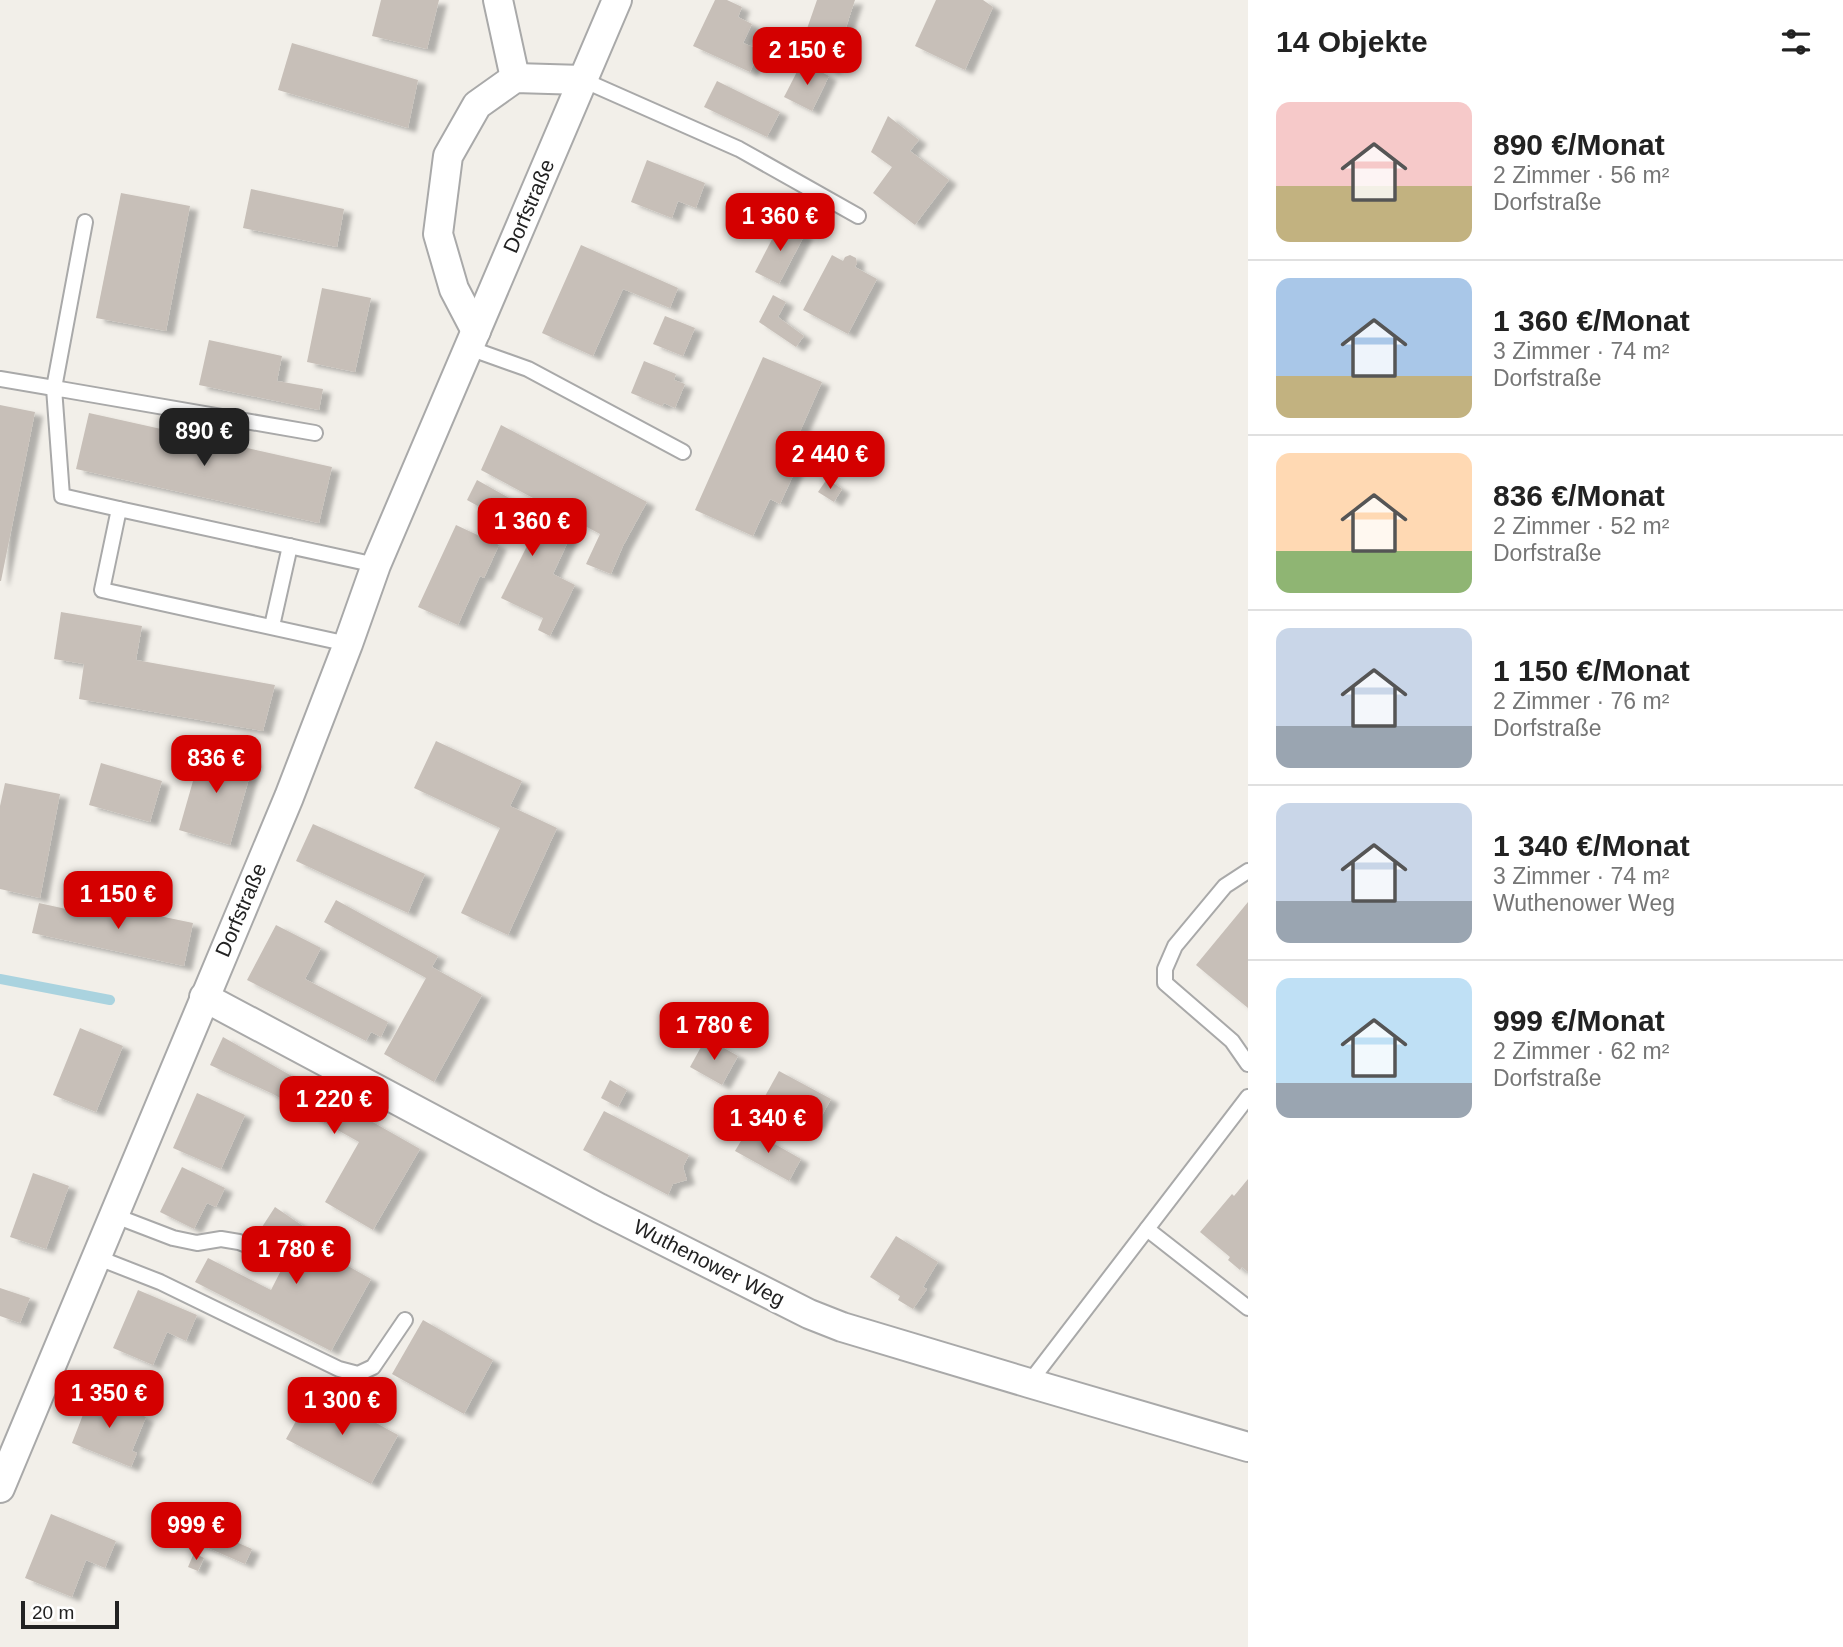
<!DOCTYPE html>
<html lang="de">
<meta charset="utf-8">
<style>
:root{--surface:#fff;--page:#f2f2f2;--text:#222;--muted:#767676;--line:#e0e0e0;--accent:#d40000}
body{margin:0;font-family:Arial,sans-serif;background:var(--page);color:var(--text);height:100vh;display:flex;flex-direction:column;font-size:26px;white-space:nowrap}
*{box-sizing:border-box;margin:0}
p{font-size:23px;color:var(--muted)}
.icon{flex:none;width:38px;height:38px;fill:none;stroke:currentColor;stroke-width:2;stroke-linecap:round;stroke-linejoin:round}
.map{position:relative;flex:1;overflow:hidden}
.details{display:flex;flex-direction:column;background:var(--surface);width:595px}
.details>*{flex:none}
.scale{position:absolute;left:21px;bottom:18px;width:98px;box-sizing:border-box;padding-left:7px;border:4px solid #222;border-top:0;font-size:19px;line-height:24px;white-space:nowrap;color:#222;-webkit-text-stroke:5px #fff;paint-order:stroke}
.price{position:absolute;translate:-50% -60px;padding:0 16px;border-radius:14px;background:var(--accent);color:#fff;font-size:23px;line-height:46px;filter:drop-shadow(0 2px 4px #0008)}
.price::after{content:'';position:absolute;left:50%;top:42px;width:21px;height:16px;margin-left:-10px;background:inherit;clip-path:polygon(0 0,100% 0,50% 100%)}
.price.current{background:#222;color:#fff}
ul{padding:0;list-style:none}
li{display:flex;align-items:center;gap:21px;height:175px;padding:0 28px}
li+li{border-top:2px solid var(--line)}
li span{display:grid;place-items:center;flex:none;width:196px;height:140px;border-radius:14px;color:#555}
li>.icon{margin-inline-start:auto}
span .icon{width:84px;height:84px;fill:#fffc;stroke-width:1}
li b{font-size:30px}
h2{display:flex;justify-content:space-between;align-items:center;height:84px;padding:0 28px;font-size:30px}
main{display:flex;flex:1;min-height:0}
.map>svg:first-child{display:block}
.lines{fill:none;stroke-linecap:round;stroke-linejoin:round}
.stream{stroke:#aad3df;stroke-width:10}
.building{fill:#c7bfb8;filter:url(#shadow)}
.service-casing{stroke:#a9a9a9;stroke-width:18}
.minor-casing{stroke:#a9a9a9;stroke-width:32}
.service{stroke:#fff;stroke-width:14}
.minor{stroke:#fff;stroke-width:28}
.labels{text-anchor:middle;stroke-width:7;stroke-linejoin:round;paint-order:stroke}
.street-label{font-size:21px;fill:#222;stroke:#fff}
</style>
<main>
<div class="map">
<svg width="1248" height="1647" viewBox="0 0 1248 1647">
<defs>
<filter id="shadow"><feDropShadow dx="8" dy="4.5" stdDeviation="2" flood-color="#0004"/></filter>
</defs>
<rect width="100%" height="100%" fill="#f2efe9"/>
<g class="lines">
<!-- stream -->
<polyline class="stream" points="0,979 110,1000"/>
</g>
<!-- building -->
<g class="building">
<polygon points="381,0 439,0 427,49 372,36"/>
<polygon points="715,0 727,0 742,7 738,17 752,24 743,43 760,50 750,72 693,46"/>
<polygon points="817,0 855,0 832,70 801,46"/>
<polygon points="936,0 983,0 993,7 965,70 915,46"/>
<polygon points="292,43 418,80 408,128 278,90"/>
<polygon points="802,62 829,76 812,111 784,97"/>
<polygon points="717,81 780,112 767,137 704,107"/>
<polygon points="888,116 919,140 910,151 949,180 915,225 873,193 892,167 871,152"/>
<polygon points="647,160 705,183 696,208 678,201 672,218 631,202"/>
<polygon points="251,189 344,209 337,247 243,228"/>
<polygon points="121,193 190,206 166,331 96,318"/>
<polygon points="781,222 805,234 779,284 755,272"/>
<polygon points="581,245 678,288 670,308 623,289 593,356 542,333"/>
<polygon points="832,255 843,261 845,257 850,255 856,258 857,263 855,267 877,279 848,334 803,310"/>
<polygon points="322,288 371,298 355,372 307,362"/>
<polygon points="773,295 786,302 778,317 804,336 796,347 759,322"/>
<polygon points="665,316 695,328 683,356 653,344"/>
<polygon points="209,340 282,356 277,381 323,389 319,410 199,385"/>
<polygon points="763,357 822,382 786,463 797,467 780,504 770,499 753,536 695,510"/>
<polygon points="644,361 676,374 674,380 685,384 675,408 664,403 662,406 631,393"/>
<polygon points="0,405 35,412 1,581 0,581"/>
<polygon points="89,413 332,467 319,523 76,469"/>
<polygon points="501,425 647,502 623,546 611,574 586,564 600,534 481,470"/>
<polygon points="827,479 842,489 834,502 818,492"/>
<polygon points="477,480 572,533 553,574 575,585 550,636 538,630 543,618 501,598 532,536 467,500"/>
<polygon points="456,525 499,545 484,578 480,576 458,625 418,607"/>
<polygon points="61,612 142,626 136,660 275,685 263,731 79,699 84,664 54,659"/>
<polygon points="436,741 522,781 510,806 557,828 508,935 461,913 500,828 414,788"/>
<polygon points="203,746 254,761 230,845 179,830"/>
<polygon points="101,763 162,781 150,822 89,805"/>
<polygon points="5,783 60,794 40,898 0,889 0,806"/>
<polygon points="313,824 425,874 408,913 296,861"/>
<polygon points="336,900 438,956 432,967 482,995 434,1082 384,1054 426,978 324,922"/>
<polygon points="87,901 193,923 184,966 32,933 39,903 84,913"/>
<polygon points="1248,902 1248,1008 1196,965"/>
<polygon points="276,925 321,948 305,979 388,1022 381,1037 371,1032 366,1041 247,980"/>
<polygon points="80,1028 123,1046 96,1112 53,1095"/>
<polygon points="223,1037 420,1149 373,1230 325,1202 359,1142 273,1094 210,1065"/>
<polygon points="706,1038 738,1056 722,1085 690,1067"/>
<polygon points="779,1071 831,1099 816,1126 764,1098"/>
<polygon points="610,1080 627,1090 618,1107 601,1098"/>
<polygon points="197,1093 245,1115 221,1169 173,1148"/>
<polygon points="604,1111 689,1155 683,1167 687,1180 673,1184 668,1195 583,1150"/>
<polygon points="748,1129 801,1159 789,1181 735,1151"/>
<polygon points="182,1167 225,1188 216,1207 207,1203 194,1229 160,1212"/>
<polygon points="33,1173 69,1186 46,1249 10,1237"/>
<polygon points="1248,1179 1248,1272 1242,1267 1240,1270 1228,1260 1230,1257 1200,1232 1232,1194 1234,1196"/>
<polygon points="275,1207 322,1239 316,1248 371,1279 331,1351 195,1282 208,1258 271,1290 294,1245 262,1227"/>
<polygon points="896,1236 938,1262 923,1287 927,1289 913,1309 898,1300 900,1296 870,1277"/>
<polygon points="0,1288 30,1298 20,1323 0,1316"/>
<polygon points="138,1290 197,1315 186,1341 167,1332 153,1365 113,1348"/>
<polygon points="423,1320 493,1360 464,1414 392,1374"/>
<polygon points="312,1392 321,1397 323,1394 398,1435 371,1484 286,1439"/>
<polygon points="91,1394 146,1417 132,1451 137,1453 131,1467 72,1443"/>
<polygon points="51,1514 116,1541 105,1568 86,1560 72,1597 25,1578"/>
<polygon points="172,1514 252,1549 245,1564 165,1529"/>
<polygon points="194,1553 204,1558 198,1571 188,1567"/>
</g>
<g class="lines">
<!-- service casing -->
<g class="service-casing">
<g id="service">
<polyline points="583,80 739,149 858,216"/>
<polyline points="469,348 528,369 683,452"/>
<polyline points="0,379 54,388 85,222"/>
<polyline points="119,509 62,496 54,388 315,433"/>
<polyline points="272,626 290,546"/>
<polyline points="348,644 102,590 119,509 376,565"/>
<polyline points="1248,871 1225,886 1175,946 1165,969 1165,983 1232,1041 1248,1064"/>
<polyline points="113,1215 173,1238 197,1243 221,1239 239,1242 273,1255"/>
<polyline points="1147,1229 1248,1308"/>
<polyline points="96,1257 160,1282 339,1369 358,1374 373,1367 405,1320"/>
<polyline points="1029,1383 1248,1097"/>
</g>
</g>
<!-- minor casing -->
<g class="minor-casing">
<g id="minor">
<polyline points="498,0 515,78"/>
<polyline points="476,331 454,289 438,234 448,156 477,105 515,78 583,80"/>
<polyline points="204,997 599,1208 809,1314 842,1327 1029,1383 1248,1447"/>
<polyline points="0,1488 289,797 348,644 376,565 617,0"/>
</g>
</g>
<!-- service -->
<use href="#service" class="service"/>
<!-- minor -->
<use href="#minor" class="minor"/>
</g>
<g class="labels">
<!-- street labels -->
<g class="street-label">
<text transform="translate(529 206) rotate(-67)" y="7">Dorfstraße</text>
<text transform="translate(241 910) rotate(-67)" y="7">Dorfstraße</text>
<text transform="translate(709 1263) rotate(27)" y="7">Wuthenower Weg</text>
</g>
</g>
</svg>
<div class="scale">20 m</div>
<b class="price" style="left:807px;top:87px">2 150 €</b>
<b class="price" style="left:780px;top:253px">1 360 €</b>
<b class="price current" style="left:204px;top:468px">890 €</b>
<b class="price" style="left:830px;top:491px">2 440 €</b>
<b class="price" style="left:532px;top:558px">1 360 €</b>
<b class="price" style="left:216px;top:795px">836 €</b>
<b class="price" style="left:118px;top:931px">1 150 €</b>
<b class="price" style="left:714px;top:1062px">1 780 €</b>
<b class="price" style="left:334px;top:1136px">1 220 €</b>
<b class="price" style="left:768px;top:1155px">1 340 €</b>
<b class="price" style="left:296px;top:1286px">1 780 €</b>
<b class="price" style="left:109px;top:1430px">1 350 €</b>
<b class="price" style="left:342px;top:1437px">1 300 €</b>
<b class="price" style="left:196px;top:1562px">999 €</b>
</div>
<section class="details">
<h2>14 Objekte<svg class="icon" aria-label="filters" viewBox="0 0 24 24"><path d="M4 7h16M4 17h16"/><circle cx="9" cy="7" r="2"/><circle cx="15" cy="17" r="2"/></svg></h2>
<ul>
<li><span style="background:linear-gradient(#f6c9c9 60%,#c2b280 0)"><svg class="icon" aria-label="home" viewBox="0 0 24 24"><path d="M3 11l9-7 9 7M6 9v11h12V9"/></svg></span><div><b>890 €/Monat</b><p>2 Zimmer · 56 m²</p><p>Dorfstraße</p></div></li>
<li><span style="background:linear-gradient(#a9c7e8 70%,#c2b280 0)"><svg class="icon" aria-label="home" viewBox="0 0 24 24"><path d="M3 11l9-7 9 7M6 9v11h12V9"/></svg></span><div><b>1 360 €/Monat</b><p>3 Zimmer · 74 m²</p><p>Dorfstraße</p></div></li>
<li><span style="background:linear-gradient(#ffd9b3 70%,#8fb573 0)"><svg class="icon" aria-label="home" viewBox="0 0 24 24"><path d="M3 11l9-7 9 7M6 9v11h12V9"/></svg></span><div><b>836 €/Monat</b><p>2 Zimmer · 52 m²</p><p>Dorfstraße</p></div></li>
<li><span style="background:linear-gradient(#c9d6e8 70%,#9aa5b1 0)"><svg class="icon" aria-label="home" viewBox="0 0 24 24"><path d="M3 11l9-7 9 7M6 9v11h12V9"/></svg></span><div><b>1 150 €/Monat</b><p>2 Zimmer · 76 m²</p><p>Dorfstraße</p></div></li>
<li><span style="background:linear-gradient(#c9d6e8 70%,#9aa5b1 0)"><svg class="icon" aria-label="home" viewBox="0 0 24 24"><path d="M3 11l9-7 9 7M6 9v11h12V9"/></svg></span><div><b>1 340 €/Monat</b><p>3 Zimmer · 74 m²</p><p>Wuthenower Weg</p></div></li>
<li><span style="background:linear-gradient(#bfe0f5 75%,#9aa5b1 0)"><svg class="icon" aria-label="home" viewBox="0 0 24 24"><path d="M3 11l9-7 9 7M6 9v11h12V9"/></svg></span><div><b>999 €/Monat</b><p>2 Zimmer · 62 m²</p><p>Dorfstraße</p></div></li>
</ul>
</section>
</main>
